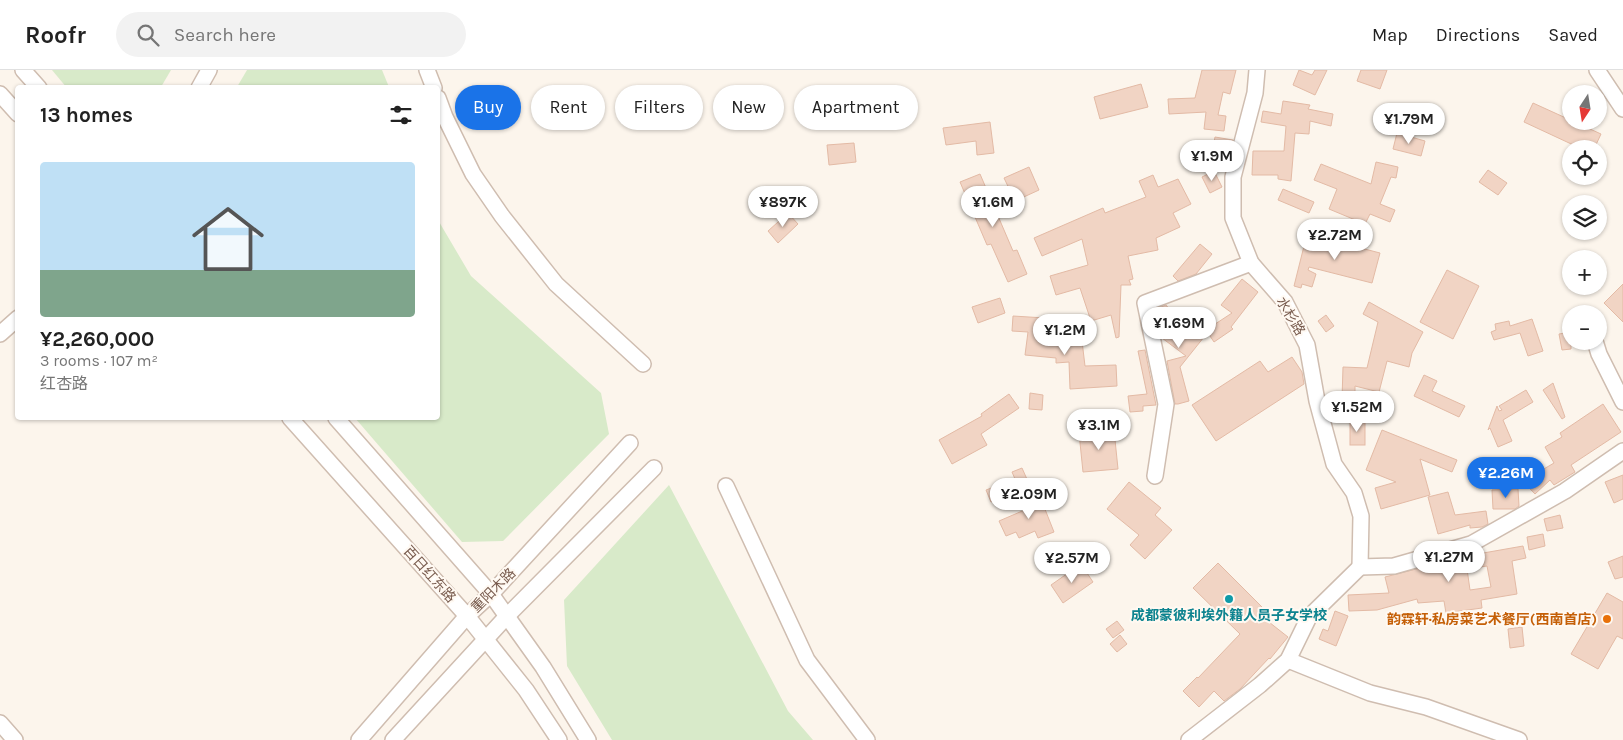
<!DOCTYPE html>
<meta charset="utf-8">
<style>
:root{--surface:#fff;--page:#f2f2f2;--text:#222;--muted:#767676;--line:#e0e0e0;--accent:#1a73e8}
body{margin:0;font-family:Karla,"Noto Sans SC",sans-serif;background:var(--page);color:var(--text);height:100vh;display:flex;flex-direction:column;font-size:19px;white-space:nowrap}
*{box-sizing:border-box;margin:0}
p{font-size:16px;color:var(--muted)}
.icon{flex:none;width:28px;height:28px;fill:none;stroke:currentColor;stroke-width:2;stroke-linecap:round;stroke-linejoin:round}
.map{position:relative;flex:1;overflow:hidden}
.panel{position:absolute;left:15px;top:15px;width:425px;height:335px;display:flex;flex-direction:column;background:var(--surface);border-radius:5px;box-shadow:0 1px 4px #0004}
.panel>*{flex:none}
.hud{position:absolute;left:455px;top:15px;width:475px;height:45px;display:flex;gap:10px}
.needle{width:32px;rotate:192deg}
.fabs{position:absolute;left:1562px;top:15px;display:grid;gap:10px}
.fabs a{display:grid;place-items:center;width:45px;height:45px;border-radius:50%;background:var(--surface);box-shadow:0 1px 4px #0004;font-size:25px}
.price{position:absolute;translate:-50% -42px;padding:0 11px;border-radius:18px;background:#fff;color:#222;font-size:16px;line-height:32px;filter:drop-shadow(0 1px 2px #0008)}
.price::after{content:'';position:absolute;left:50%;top:30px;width:15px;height:11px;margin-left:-8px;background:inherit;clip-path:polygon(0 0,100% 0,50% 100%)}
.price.selected{background:var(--accent);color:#fff}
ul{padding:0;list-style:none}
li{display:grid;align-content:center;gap:10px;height:265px;padding:0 25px}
li span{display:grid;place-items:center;height:155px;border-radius:5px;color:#555}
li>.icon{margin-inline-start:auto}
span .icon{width:90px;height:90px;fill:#fffc;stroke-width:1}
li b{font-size:21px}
h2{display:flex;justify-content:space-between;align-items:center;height:60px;padding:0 25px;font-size:21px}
.tag{padding:0 18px;border-radius:22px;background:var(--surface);box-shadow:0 1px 4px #0004;font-size:18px;line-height:45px}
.tag.selected{background:var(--accent);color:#fff}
header{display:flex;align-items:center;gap:30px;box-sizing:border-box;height:70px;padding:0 25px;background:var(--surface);border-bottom:1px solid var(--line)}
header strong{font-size:24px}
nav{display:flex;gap:28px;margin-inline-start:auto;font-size:18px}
.search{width:350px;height:45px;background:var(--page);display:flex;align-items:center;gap:12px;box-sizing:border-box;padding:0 18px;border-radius:28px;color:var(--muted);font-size:19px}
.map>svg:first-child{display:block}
.green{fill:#d8eac9}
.building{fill:#f1d4c4;stroke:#e3baa5;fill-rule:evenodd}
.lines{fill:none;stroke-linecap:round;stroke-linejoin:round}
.minor-casing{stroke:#cfbdb0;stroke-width:18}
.minor{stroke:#fff;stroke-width:15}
.culture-dot{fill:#0f9aa8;stroke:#fff9f2;stroke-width:2}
.food-dot{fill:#e8710a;stroke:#fff9f2;stroke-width:2}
.labels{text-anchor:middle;stroke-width:4;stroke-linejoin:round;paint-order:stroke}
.street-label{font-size:14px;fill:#785b4e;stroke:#fff9f2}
.culture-label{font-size:14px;font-weight:bold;fill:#0d838f;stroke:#fff9f2}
.food-label{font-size:14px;font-weight:bold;fill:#c56008;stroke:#fff9f2;text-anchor:end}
</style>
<header>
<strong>Roofr</strong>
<div class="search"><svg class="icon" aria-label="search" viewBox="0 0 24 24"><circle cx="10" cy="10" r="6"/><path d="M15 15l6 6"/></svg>Search here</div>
<nav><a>Map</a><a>Directions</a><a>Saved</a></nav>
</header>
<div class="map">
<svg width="1623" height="670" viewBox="0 0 1623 670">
<rect width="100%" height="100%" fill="#fcf5ec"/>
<!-- green -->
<g class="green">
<polygon points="52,0 171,0 161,17 67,18"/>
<polygon points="247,0 382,0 389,17 237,17"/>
<polygon points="438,150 471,206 601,323 609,364 503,471 462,472 355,348 438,348"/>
<polygon points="669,415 788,641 813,670 612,670 567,596 564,530"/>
</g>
<!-- building -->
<g class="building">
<polygon points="1202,0 1236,0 1230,24 1223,22 1218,45 1226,46 1224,61 1204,59 1206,42 1169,44 1168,29 1195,28"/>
<polygon points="1299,0 1312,5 1315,0 1327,0 1315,25 1293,15"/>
<polygon points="1361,0 1387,0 1380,19 1357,11"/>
<polygon points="1141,14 1148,37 1100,49 1094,27"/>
<polygon points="1283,31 1310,35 1308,39 1333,44 1331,56 1310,51 1309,64 1295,63 1291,111 1278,109 1278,105 1252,105 1253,81 1284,81 1286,56 1261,52 1263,41 1281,44"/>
<polygon points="1533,33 1601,64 1594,79 1582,79 1524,52"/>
<polygon points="990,52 994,83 977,85 976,71 946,75 943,58"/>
<polygon points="1397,63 1425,71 1421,86 1393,79"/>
<polygon points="1215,67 1233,70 1228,90 1211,88"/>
<polygon points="854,73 856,92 829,95 827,75"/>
<polygon points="1376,92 1398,97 1396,108 1391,107 1380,134 1395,140 1390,152 1370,144 1365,154 1329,139 1337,119 1314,110 1321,94 1371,114"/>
<polygon points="1029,97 1039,120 1015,131 1004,108"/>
<polygon points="1488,100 1507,113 1498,125 1479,112"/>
<polygon points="1214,101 1222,117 1210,123 1202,107"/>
<polygon points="980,104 1013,181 1017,180 1027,204 1008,212 991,174 987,175 960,112"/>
<polygon points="1153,105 1158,117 1178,109 1191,134 1173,143 1180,157 1156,168 1158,180 1128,186 1133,209 1129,210 1131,215 1121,215 1119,267 1116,268 1111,245 1091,251 1080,218 1056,225 1050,206 1088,195 1082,169 1042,186 1034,168 1103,138 1105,143 1146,127 1139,111"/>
<polygon points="1283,119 1314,132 1309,143 1278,130"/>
<polygon points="788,143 798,154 778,173 768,161"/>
<polygon points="1307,164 1380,183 1372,213 1309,197 1308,200 1316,204 1312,217 1302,214 1301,218 1294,216"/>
<polygon points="1200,174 1212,184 1196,204 1178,211 1173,206"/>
<polygon points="1447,200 1479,216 1453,269 1420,252"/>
<polygon points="1242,209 1258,222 1231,257 1233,259 1214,272 1206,260 1232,243 1221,235"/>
<polygon points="1623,214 1623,252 1604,233"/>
<polygon points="1000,228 1005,243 978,253 972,237"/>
<polygon points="1369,232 1423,262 1412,283 1409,297 1387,291 1379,322 1355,316 1355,329 1342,329 1343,297 1367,298 1378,252 1363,244"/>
<polygon points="1166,235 1170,240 1204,267 1180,297 1189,331 1178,334 1175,334 1167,291 1186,286 1162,268 1174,251 1165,253 1157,246 1156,239"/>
<polygon points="1326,245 1334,256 1326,262 1318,251"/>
<polygon points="1013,246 1045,248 1043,269 1050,270 1050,274 1082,271 1085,296 1116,295 1117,316 1070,319 1069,292 1056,293 1056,288 1025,285 1028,262 1012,261"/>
<polygon points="1532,249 1543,281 1528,286 1520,263 1494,270 1491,262 1496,260 1495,254 1509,251 1510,256"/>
<polygon points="1571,262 1571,279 1562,280 1559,264"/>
<polygon points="1145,280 1156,335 1143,336 1143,341 1130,342 1128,326 1147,324 1138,281"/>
<polygon points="1292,287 1302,302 1304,314 1216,371 1192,335 1260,291 1268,302"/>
<polygon points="1424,305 1437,311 1432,321 1465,336 1459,347 1414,326"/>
<polygon points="1553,313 1565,347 1562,349 1543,320"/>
<polygon points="1526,320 1533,332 1503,350 1512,371 1498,377 1490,358 1488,360 1497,336 1499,341 1502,340 1499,336"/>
<polygon points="1030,323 1043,325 1042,340 1029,339"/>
<polygon points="1009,324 1019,338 981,364 987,375 952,394 939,370 982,346 981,344"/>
<polygon points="1603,334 1621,362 1571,395 1575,402 1554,415 1550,410 1535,424 1517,405 1528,394 1537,403 1554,393 1545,377 1562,367 1560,363"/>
<rect x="1350" y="351" width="15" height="24"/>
<polygon points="1114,360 1118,399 1083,402 1079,363"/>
<polygon points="1382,360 1457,390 1452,402 1420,389 1430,425 1381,439 1375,418 1396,412 1366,400"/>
<polygon points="1477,392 1493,398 1488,411 1472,405"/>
<polygon points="1022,398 1030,416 991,432 986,420 1015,409 1012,402"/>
<polygon points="1623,405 1623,429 1614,433 1605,412"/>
<polygon points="1129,412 1161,438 1155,445 1172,460 1145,489 1130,475 1139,465 1107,439"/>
<polygon points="1037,419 1054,462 1038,468 1035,461 1019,468 1016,462 1006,466 999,451 1034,436 1028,423"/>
<polygon points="1518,419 1519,436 1515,439 1493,439 1492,420"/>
<polygon points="1448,422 1455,445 1486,441 1488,454 1482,457 1470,458 1470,455 1438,464 1428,427"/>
<polygon points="1560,445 1563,458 1547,461 1544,449"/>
<polygon points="1543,464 1545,476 1529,480 1527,467"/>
<path d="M1523,476L1526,488L1512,491L1517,524L1481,530L1482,538L1446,543L1444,531L1418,533L1417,529L1377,540L1349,541L1348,525L1389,523L1385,507L1432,495L1451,493L1450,490L1455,488ZM1487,496L1491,517L1470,520L1467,499Z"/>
<polygon points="1623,486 1623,507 1615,509 1608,492"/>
<polygon points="1218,493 1265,540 1260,545 1288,567 1270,589 1269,588 1240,619 1224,631 1214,621 1199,637 1183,621 1197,607 1198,608 1240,564 1193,518"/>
<polygon points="1081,494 1093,512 1063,533 1051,515"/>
<polygon points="1607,523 1623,532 1623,569 1617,566 1598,599 1571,584"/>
<polygon points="1335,541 1348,546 1336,576 1319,569 1323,559 1328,561"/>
<polygon points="1117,551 1124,560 1113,568 1106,559"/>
<polygon points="1522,557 1524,576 1510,578 1508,559"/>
<polygon points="1120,565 1127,574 1117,582 1110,574"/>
</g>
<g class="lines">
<!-- minor casing -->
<g class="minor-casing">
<g id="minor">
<polyline points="23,0 39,18"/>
<polyline points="427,0 434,18"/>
<polyline points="1257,0 1255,23 1233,107 1233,148 1251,193 1285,232 1307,275 1317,331 1334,394 1354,423 1361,446 1360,497"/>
<polyline points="1597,0 1623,39"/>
<polyline points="199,18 209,0"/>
<polyline points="0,24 18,44"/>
<polyline points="438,28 445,47 473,104 502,146 556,214 643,294"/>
<polyline points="0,264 18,248"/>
<polyline points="1595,271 1599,284 1623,332"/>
<polyline points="290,348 467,546 526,620 559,670"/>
<polyline points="336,348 491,524 543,597 588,670"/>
<polyline points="1155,406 1166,334 1145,233 1251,193"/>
<polyline points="726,416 807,590 867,670"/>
<polyline points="1360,497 1394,496 1471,474 1565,421 1623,381"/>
<polyline points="1288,590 1370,623 1426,637 1519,670"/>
<polyline points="0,653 15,670"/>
<polyline points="359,670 467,546 491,524 630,373"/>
<polyline points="393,670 507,546 654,398"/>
<polyline points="1189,670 1260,615 1288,590 1309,547 1360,497"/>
</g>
</g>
<!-- minor -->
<use href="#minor" class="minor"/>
</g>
<!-- markers -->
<circle class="culture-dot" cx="1229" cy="529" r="5"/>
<circle class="food-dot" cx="1607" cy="549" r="5"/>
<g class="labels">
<!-- street labels -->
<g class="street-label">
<text transform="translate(1291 246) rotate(59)" y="5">水杉路</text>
<text transform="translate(430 504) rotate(48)" y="5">百日红东路</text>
<text transform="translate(493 520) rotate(-45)" y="5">重阳木路</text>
</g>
<!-- culture labels -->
<g class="culture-label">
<text x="1229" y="550">成都蒙彼利埃外籍人员子女学校</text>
</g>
<!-- food labels -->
<g class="food-label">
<text x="1597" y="554">韵霖轩·私房菜艺术餐厅(西南首店)</text>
</g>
</g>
</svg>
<div class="fabs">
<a><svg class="needle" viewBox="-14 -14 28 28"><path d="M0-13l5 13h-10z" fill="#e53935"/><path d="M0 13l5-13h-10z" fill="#767676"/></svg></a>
<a><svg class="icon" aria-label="locate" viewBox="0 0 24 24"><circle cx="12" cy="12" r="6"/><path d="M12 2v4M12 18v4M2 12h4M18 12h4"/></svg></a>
<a><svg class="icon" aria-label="layers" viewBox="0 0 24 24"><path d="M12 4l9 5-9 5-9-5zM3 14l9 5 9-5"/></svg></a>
<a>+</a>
<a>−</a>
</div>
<b class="price" style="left:1409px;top:75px">¥1.79M</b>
<b class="price" style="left:1212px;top:112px">¥1.9M</b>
<b class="price" style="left:783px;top:158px">¥897K</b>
<b class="price" style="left:993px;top:158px">¥1.6M</b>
<b class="price" style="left:1335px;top:191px">¥2.72M</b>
<b class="price" style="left:1179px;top:279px">¥1.69M</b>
<b class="price" style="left:1065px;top:286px">¥1.2M</b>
<b class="price" style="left:1357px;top:363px">¥1.52M</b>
<b class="price" style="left:1099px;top:381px">¥3.1M</b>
<b class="price selected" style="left:1506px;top:429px">¥2.26M</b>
<b class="price" style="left:1029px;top:450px">¥2.09M</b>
<b class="price" style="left:1449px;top:513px">¥1.27M</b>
<b class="price" style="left:1072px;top:514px">¥2.57M</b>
<div class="hud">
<a class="tag selected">Buy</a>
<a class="tag">Rent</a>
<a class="tag">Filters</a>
<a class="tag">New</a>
<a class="tag">Apartment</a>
</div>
<section class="panel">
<h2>13 homes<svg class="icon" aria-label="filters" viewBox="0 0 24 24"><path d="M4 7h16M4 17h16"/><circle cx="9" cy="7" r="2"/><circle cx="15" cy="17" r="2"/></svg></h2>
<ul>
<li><span style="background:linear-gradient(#bfe0f5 70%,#7fa58c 0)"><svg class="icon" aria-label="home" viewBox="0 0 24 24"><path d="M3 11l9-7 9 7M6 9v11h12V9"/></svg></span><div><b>¥2,260,000</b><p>3 rooms · 107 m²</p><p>红杏路</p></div></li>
</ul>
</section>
</div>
